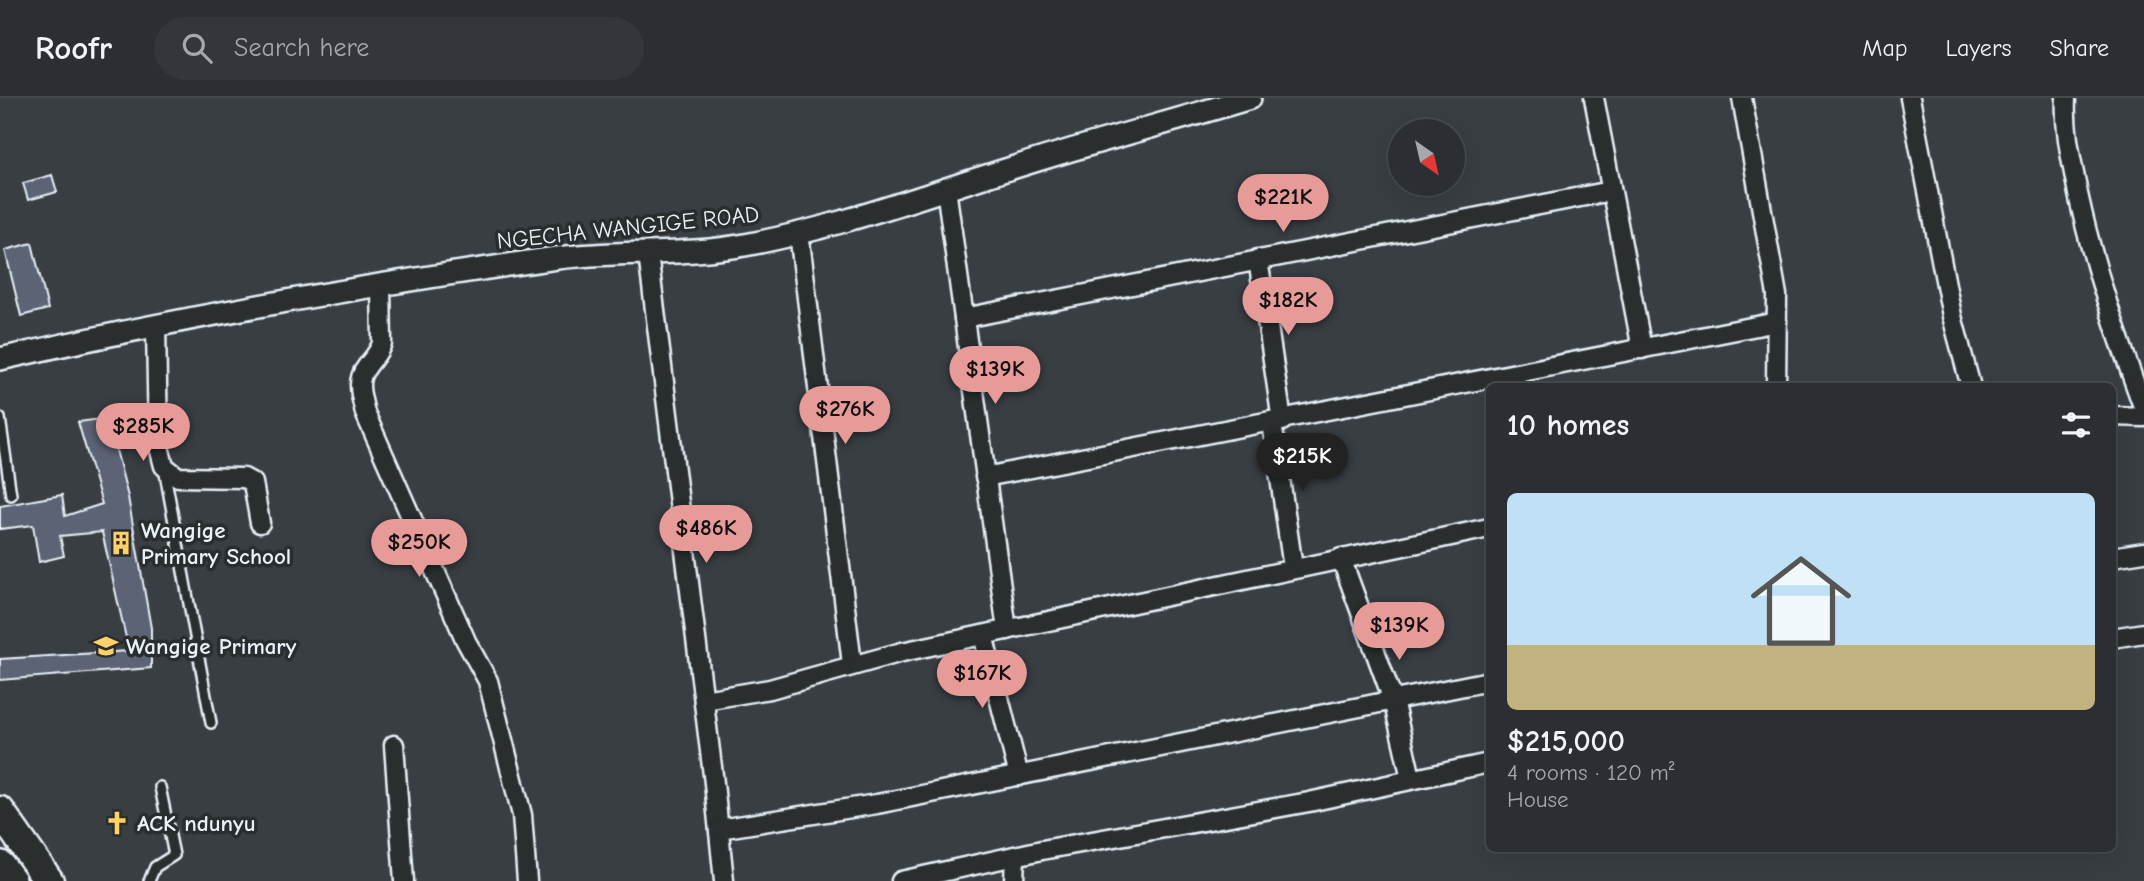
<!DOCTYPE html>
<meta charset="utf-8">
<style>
:root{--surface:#2b2e32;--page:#33363a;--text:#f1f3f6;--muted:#a6a8ac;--line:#474a4d;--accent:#e69b98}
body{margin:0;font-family:"Comic Neue",sans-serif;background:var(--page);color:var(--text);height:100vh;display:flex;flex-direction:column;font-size:26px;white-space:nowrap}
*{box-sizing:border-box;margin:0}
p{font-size:23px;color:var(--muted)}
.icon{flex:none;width:38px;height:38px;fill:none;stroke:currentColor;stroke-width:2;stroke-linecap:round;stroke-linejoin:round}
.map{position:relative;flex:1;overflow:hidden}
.side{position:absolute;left:1486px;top:285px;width:630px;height:469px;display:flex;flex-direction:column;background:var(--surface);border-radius:10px;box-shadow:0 7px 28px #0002,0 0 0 2px var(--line)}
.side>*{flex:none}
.needle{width:46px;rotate:146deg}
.fabs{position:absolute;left:1388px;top:21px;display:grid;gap:14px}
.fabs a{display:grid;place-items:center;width:77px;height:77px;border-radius:50%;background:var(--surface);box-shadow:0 7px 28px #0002,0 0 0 2px var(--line);font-size:35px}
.price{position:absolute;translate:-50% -60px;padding:0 16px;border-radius:24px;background:var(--accent);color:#111;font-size:23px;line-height:46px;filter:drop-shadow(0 2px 4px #0008)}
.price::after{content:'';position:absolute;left:50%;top:42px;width:21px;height:16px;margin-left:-10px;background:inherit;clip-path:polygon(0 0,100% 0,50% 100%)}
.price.current{background:#222;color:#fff}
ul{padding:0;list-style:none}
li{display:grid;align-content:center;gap:14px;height:371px;padding:0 21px}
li+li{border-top:2px solid var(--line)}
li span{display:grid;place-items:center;height:217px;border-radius:10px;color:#555}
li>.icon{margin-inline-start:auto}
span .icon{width:126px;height:126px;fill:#fffc;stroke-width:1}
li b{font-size:30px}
h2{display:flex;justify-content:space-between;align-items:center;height:84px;padding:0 21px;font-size:30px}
header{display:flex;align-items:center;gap:42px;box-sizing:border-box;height:98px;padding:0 35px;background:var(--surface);border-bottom:2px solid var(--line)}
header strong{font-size:33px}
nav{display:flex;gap:38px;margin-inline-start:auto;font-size:24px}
.search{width:490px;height:63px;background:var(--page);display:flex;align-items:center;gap:18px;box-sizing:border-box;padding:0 24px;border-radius:38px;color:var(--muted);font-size:26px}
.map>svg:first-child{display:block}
.building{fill:#5b6475;stroke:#e8f1f8;stroke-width:2}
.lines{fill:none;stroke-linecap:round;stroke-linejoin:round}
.service-casing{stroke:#e8f1f8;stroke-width:14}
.minor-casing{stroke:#e8f1f8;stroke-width:23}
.tertiary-casing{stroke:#e8f1f8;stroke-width:26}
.primary-casing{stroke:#e8f1f8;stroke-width:33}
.service{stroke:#2a2d2e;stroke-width:9}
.minor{stroke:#2a2d2e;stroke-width:18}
.tertiary{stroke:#2a2d2e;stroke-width:21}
.primary{stroke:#2a2d2e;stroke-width:28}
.labels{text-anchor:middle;stroke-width:7;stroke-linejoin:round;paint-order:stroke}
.street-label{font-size:23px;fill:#e8f1f8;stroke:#2a2d2e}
.poi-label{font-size:23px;font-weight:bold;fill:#e8f1f8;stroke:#2a2d2e;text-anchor:start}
</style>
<header>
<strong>Roofr</strong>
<div class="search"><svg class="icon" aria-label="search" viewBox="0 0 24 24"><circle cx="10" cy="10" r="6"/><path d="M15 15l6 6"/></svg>Search here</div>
<nav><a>Map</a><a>Layers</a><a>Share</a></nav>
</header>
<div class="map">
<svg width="2144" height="783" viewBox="0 0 2144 783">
<rect width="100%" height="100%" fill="#393e43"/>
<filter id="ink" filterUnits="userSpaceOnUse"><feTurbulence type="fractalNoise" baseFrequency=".0143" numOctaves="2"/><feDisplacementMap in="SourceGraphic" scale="14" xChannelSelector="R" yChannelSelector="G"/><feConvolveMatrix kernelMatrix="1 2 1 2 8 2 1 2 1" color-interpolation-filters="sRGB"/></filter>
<g filter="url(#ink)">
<!-- building -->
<g class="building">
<polygon points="52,77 57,94 28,102 23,85"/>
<polygon points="32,145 48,211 21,218 5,152"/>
<polygon points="108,320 128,399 151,530 151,570 0,582 0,561 129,553 102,434 60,438 64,458 39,464 33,427 0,431 0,408 62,397 65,418 102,406 78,324"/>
</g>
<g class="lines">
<!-- service casing -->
<g class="service-casing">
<g id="service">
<polyline points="0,320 11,397"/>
<polyline points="164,370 211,625"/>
<polyline points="149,783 155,769 174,757 160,689"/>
</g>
</g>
<!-- minor casing -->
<g class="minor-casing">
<g id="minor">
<polyline points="1594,0 1642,251"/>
<polyline points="1742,0 1777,197 1776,289"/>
<polyline points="1910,0 1952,218 1971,289"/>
<path d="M2066,0C2064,33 2072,64 2078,96C2094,170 2118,240 2144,311"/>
<polyline points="946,90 1007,532"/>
<polyline points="799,135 852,566"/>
<polyline points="648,156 714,685 724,783"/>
<polyline points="1258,161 1282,323"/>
<path d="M381,186L382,245C379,255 372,261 366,270C355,283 362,300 365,315L466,543L488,583L522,717L527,783"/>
<polyline points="964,220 1611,93"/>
<polyline points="156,227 158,345 164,368 178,379 244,380 253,385 260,425"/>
<polyline points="2112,318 2144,319"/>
<polyline points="1272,325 1293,470"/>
<path d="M985,379C1249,329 1513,277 1777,224"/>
<polyline points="2112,459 2144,454"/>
<polyline points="1341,460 1393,602 1411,680"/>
<polyline points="983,537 1019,678"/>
<polyline points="2112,540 2144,535"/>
<polyline points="704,602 770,591 902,554 1489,430"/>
<polyline points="394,647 404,783"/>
<polyline points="719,731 877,706 1489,583"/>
<polyline points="901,783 1042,752 1309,704 1489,665"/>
<polyline points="1014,783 1015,758"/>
</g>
</g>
<!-- tertiary casing -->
<g class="tertiary-casing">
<path id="tertiary" d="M0,261C184,219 370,186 557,160C621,152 686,159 750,146C840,129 927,96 1015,69C1093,44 1172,24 1250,0"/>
</g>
<!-- primary casing -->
<g class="primary-casing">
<g id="primary">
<polyline points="0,713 49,783"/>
<polyline points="0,767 12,783"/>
</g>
</g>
<!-- service -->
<use href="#service" class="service"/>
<!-- minor -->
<use href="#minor" class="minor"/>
<!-- tertiary -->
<use href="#tertiary" class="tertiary"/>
<!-- primary -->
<use href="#primary" class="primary"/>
</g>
</g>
<!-- icons -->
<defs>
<g id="building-bare" transform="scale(1.89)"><path d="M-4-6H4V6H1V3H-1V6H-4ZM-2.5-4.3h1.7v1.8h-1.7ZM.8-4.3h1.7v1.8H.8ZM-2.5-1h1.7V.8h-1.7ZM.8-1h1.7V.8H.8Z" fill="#ffd166" stroke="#2a2d2e" stroke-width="2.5" paint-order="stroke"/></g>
<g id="school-bare" transform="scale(1.89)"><path d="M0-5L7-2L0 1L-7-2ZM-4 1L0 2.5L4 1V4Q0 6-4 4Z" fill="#ffd166" stroke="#2a2d2e" stroke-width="2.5" paint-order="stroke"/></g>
<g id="church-bare" transform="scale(1.89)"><path d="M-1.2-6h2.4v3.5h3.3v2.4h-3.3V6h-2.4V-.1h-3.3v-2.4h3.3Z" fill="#ffd166" stroke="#2a2d2e" stroke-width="2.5" paint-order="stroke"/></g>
</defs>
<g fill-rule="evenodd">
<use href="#building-bare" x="121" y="445"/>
<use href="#school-bare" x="106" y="548"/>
<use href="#church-bare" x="117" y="725"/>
</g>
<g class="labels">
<!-- street labels -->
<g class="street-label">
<text transform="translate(628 129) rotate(-6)" y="8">NGECHA WANGIGE ROAD</text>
</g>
<!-- poi labels -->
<g class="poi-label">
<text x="141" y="440">Wangige<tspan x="141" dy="26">Primary School</tspan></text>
<text x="126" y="556">Wangige Primary</text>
<text x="137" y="733">ACK ndunyu</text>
</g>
</g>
</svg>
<div class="fabs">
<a><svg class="needle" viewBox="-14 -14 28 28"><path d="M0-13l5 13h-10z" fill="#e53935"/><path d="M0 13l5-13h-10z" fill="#a6a8ac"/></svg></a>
</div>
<b class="price" style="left:1283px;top:136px">$221K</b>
<b class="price" style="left:1288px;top:239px">$182K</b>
<b class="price" style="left:995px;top:308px">$139K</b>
<b class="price" style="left:845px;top:348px">$276K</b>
<b class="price" style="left:143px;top:365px">$285K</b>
<b class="price current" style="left:1302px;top:395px">$215K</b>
<b class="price" style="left:706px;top:467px">$486K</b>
<b class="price" style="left:419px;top:481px">$250K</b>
<b class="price" style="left:1399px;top:564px">$139K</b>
<b class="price" style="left:982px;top:612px">$167K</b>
<section class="side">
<h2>10 homes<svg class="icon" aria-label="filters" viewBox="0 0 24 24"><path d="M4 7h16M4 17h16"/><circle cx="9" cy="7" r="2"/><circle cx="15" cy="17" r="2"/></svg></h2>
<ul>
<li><span style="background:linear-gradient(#bfe0f5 70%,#c2b280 0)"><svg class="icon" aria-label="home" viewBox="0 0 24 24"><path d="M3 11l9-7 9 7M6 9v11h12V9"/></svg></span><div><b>$215,000</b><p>4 rooms · 120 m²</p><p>House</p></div></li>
</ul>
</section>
</div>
